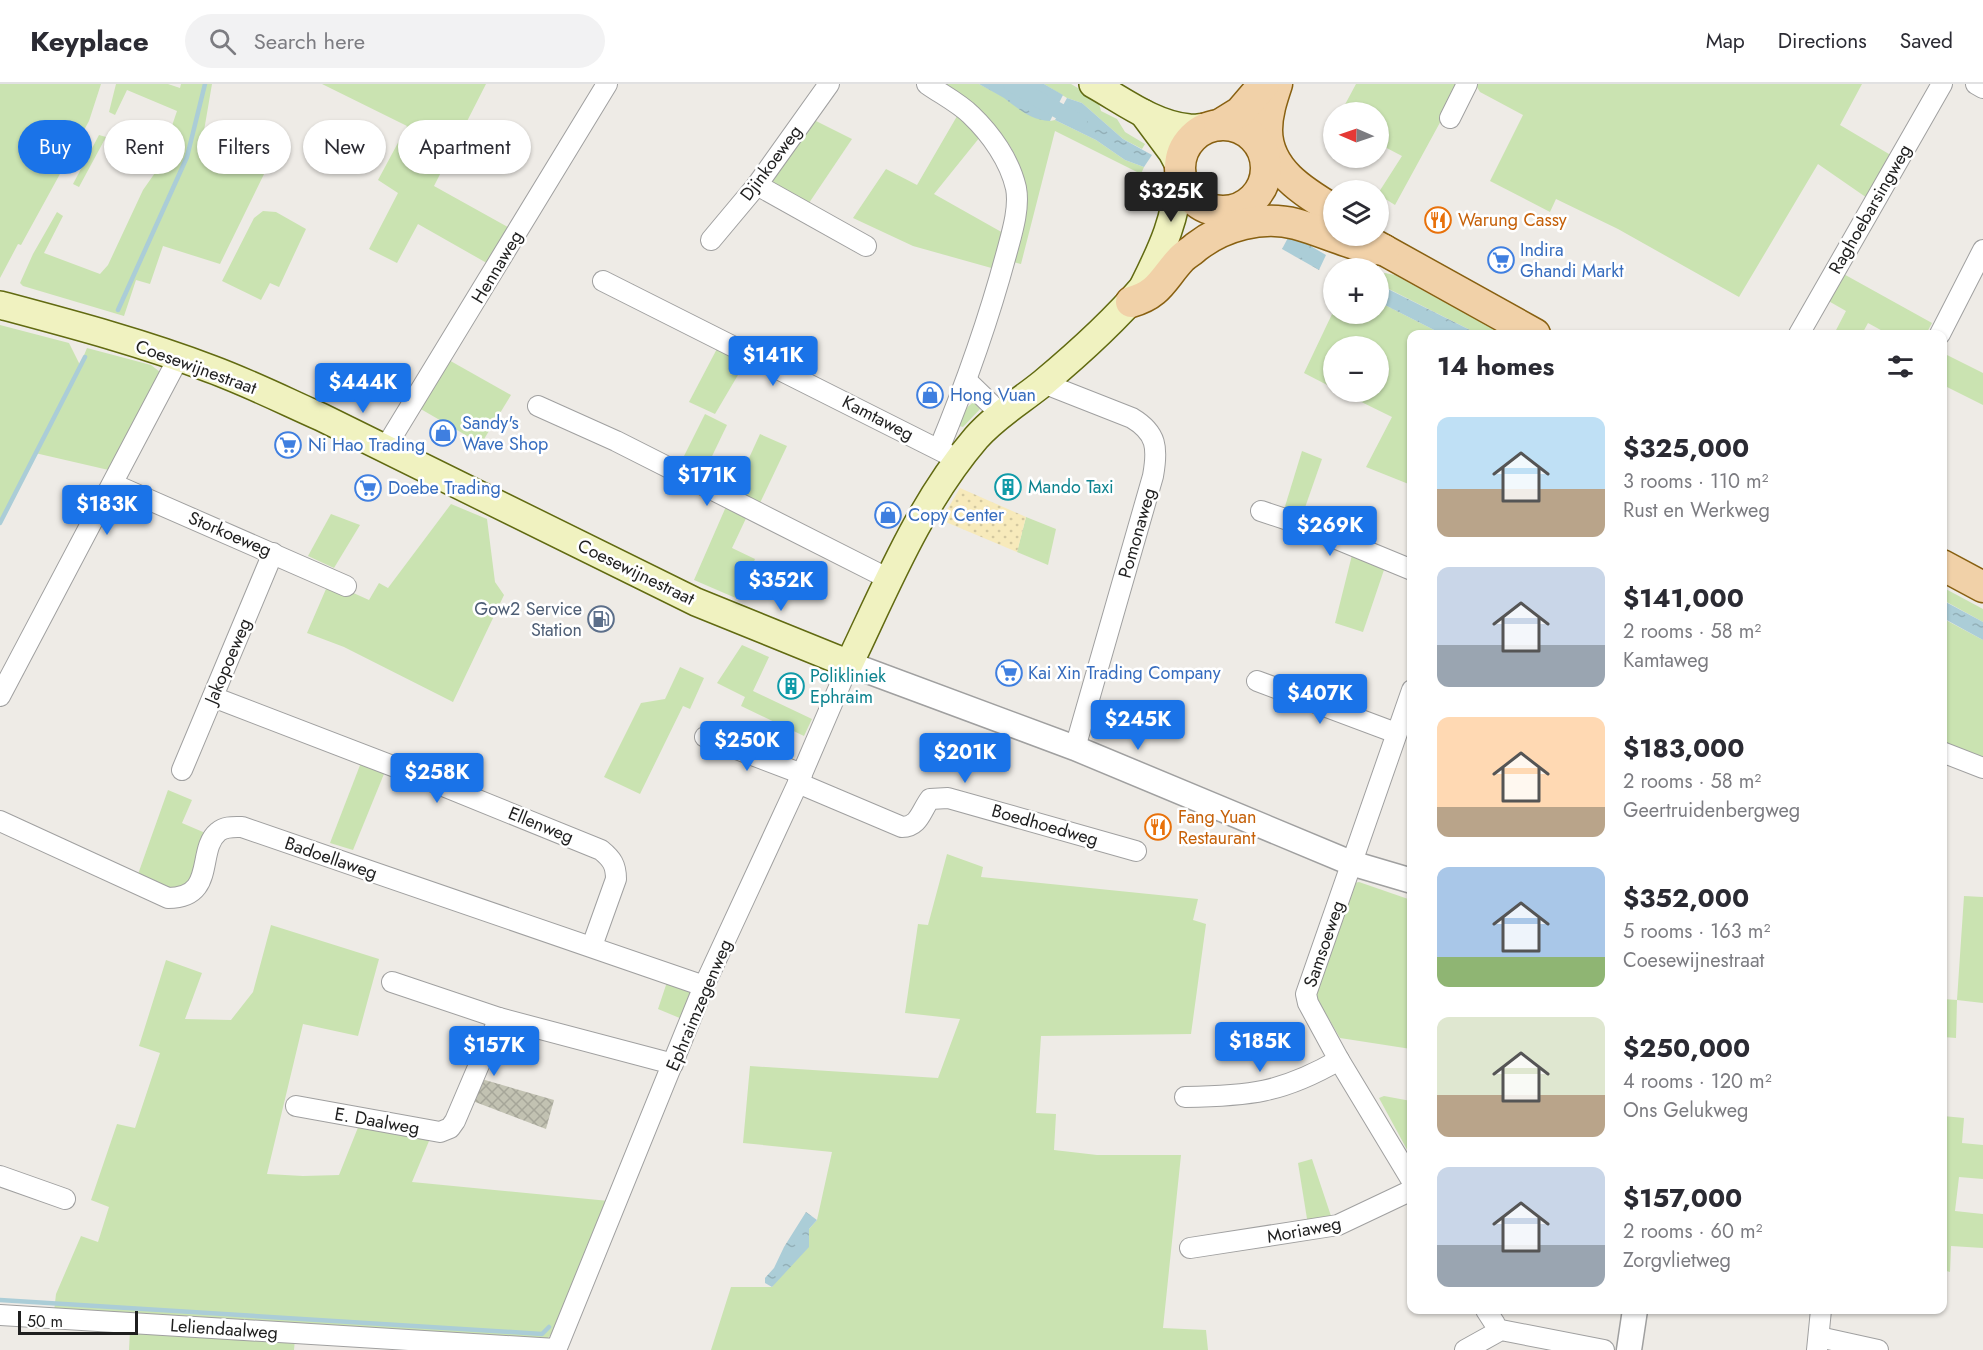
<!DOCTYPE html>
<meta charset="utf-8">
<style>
:root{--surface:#fff;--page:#f2f2f3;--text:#2b2b33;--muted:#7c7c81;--line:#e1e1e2;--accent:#1a73e8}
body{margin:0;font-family:Jost,sans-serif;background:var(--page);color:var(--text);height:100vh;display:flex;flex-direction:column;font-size:22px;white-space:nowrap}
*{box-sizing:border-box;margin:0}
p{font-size:20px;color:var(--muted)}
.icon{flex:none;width:33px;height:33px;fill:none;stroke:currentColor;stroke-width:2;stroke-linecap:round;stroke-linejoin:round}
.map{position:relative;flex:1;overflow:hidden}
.drawer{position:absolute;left:1407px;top:246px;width:540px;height:984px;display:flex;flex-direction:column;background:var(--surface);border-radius:12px;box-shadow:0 2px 4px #0004}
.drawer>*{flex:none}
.top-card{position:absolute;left:18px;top:36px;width:570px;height:54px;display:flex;gap:12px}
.needle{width:39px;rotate:272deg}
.fabs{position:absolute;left:1323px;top:18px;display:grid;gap:12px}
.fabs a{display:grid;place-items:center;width:66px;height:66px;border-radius:50%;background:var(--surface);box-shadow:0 2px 4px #0004;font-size:30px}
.scale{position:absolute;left:18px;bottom:15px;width:120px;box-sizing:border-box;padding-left:6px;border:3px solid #1f1f1f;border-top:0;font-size:16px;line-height:21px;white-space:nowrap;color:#1f1f1f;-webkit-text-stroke:4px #fff;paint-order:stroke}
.price{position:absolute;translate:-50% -51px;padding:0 14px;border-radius:6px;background:var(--accent);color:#fff;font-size:20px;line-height:39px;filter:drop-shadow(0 2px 3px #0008)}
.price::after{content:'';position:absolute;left:50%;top:36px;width:18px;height:14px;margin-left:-9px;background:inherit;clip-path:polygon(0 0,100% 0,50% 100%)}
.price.current{background:#222;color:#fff}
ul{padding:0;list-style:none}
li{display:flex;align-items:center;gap:18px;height:150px;padding:0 30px}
li span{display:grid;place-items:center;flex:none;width:168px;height:120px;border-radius:12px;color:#555}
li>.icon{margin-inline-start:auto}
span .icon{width:72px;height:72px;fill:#fffc;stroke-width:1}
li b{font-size:26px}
h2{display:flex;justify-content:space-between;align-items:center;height:72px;padding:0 30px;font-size:26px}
.chip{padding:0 21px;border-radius:27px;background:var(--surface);box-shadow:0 2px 4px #0004;font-size:21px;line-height:54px}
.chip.current{background:var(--accent);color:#fff}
header{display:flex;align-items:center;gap:36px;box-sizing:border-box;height:84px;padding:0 30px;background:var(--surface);border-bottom:2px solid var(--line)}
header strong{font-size:28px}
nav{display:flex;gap:33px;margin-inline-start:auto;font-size:21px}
.search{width:420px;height:54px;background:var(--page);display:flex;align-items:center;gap:15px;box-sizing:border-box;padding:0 21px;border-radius:33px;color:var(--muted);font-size:22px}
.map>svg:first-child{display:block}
.construction{fill:url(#construction-cross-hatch)}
.grass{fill:#cae3b1}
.sand{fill:url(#sand-dots)}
.water{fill:url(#water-ripples)}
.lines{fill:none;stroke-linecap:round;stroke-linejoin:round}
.stream{stroke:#abcdd7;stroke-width:4.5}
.canal{stroke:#abcdd7;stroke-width:16}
.minor-casing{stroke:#a0a0a0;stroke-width:22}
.tertiary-casing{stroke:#a0a0a0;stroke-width:27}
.secondary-casing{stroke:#616a11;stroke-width:30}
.primary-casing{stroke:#886011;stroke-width:33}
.minor{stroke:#fff;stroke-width:20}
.tertiary{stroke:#fff;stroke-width:24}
.secondary{stroke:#f0f2c0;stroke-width:27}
.primary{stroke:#f1d1a8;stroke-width:30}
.labels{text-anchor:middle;stroke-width:5;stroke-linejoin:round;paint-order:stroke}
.street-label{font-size:18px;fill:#1f1f1f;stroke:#fff}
.food-label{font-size:18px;fill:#c56008;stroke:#fff;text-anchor:start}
.shop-label{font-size:18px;fill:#366cbe;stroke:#fff;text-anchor:start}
.culture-label{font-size:18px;fill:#0d838f;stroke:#fff;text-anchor:start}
.service-label{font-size:18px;fill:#4e5e75;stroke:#fff;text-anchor:end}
</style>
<header>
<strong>Keyplace</strong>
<div class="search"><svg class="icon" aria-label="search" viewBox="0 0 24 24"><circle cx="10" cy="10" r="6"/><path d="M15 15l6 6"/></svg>Search here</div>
<nav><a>Map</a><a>Directions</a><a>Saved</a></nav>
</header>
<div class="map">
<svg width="1983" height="1266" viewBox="0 0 1983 1266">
<defs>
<pattern id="construction-cross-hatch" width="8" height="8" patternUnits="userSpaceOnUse" patternTransform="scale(1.5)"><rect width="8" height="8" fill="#c2c2b2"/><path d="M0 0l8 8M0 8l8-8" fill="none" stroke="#a6a699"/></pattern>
<pattern id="sand-dots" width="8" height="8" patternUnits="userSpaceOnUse" patternTransform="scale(1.5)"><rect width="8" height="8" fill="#f7eabb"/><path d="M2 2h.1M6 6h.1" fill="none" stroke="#d3c8a0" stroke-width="1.8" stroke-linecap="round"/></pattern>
<pattern id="water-ripples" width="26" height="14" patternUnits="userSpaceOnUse" patternTransform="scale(1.5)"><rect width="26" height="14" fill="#abcdd7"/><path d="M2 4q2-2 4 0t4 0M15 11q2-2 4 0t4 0" fill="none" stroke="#93b0b8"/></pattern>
</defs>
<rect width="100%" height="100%" fill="#eeebe6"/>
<!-- construction -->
<polygon class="construction" points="478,994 554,1016 546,1045 470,1016"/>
<!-- grass -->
<g class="grass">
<polygon points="0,0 101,0 89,37 21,161 18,160 0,194"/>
<polygon points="116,0 168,0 180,4 181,0 212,0 200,70 266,86 220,180 163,162 150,200 136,196 124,232 23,202 20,199 33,170 57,128 63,132 44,169 100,190 108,181 143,106 157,86 177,27 127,6 115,31 109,28"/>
<polygon points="322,0 486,0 434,102 513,146 492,182 418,140 397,179 369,165 398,109 378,96 407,42"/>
<path d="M936,0H979L1050,37L1055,36L1096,56L1125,76L1144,83L1141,90L1055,47L1021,180L1009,177C1014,152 1020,126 1022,100C1024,75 1000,45 982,30C968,19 951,10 936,0Z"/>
<polygon points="1044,0 1071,0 1098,16 1101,27 1117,35 1125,48 1145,60 1142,65 1123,55 1082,19 1067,14"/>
<polygon points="1356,0 1461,0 1395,121 1379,111 1379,108 1402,72 1379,60 1378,28 1341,28"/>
<polygon points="1475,0 1862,0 1840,41 1894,73 1870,116 1818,80 1739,213 1618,145 1556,115 1550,128 1490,97 1523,31 1480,8"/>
<polygon points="960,27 984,48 934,110 1005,150 995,185 913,162 853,134 886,85 917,101"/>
<polygon points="810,34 852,55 807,122 767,96"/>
<polygon points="99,51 106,53 79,103 73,100"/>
<polygon points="263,127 276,128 306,145 279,203 270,199 261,216 222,197 254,134"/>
<polygon points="1840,188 1932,239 1926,250 1888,250 1868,239 1862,250 1834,250 1846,227 1825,215"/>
<polygon points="1385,189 1395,191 1440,216 1448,218 1504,250 1478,250 1379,200 1378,191"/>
<polygon points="1379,218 1442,250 1412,250 1411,401 1366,383 1392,333 1341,308 1378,308 1378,262 1334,262 1333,304 1304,289 1333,228 1378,230"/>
<polygon points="0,241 69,259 80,281 87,264 151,281 160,288 113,387 35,369 0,439"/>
<polygon points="720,259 748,274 715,330 689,318"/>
<polygon points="1945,270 1983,289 1983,321 1943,301 1943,276"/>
<polygon points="447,275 511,311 481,360 419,324"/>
<path d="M975,317L982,323L963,343L959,342C959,332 966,323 975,317Z"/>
<polygon points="705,330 727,341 702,393 679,382"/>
<polygon points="760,350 787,362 759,421 733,409"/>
<polygon points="1302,367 1322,375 1301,435 1283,429"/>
<polygon points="728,418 749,428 732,464 755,475 738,515 694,496"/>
<polygon points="451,420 487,435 495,498 504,511 453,618 344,563 307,549 329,498 369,516 379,499 388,504"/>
<polygon points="331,430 360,441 334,484 308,472"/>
<polygon points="1026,433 1056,445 1048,481 1017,468"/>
<polygon points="1354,463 1388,474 1363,548 1335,539"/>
<polygon points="1942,503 1983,525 1983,538 1943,516"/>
<polygon points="1942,534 1983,556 1983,677 1943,661"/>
<polygon points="742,561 769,573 753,607 812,635 804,652 741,622 745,613 717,599"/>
<polygon points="680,583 704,594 690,625 683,622 640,710 604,693 641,619 665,615"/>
<polygon points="362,676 386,685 353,766 330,759"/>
<polygon points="168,706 192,716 182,739 210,751 194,795 175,807 137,793"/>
<polygon points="947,770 983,783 981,793 1198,815 1193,836 1206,840 1191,950 1041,952 1036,1029 1056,1030 1054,1066 1097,1071 1181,1071 1163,1244 1206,1246 1208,1266 711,1266 731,1203 772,1203 809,1145 817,1136 832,1068 743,1059 750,982 938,994 960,935 905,929 918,840 928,841"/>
<polygon points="1359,798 1411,816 1411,965 1340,954 1316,913 1316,905 1354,799"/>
<polygon points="1964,812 1983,813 1983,919 1957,916 1956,954 1943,953 1943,915 1957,916"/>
<polygon points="271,841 379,875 358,952 303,940 267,1090 303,1092 339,1091 361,1036 434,1045 412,1098 609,1117 553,1248 547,1255 54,1228 56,1210 81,1152 98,1158 109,1123 91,1116 117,1040 135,1044 160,969 139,962 166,876 202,889 185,935 231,936 253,908"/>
<polygon points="669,892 695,904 682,935 658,925"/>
<polygon points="1384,1012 1411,1017 1411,1073 1379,1014"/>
<polygon points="1943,1032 1964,1034 1962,1059 1983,1061 1983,1095 1959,1093 1955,1127 1983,1130 1983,1164 1951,1162 1950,1188 1943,1186"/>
<polygon points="1312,1075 1332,1135 1308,1141 1298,1079"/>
<polygon points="130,1246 295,1255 294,1266 129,1266"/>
</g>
<!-- sand -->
<polygon class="sand" points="960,404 1026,433 1017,468 941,436"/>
<!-- water -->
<g class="water">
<path d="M979,0H1044L1063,11L1050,37C1030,36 1019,25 1004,14C996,9 987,5 979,0Z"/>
<polygon points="1067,14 1082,19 1123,55 1152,71 1144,83 1125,76 1096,56 1055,36"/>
<polygon points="1290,150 1326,171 1319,186 1282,165"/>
<polygon points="1378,200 1478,250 1442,250 1379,218"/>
<polygon points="1942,516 1983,538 1983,556 1943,534"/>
<polygon points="806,1128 817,1136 809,1145 809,1163 772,1203 765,1199 765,1194 774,1184 784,1163"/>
</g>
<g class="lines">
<!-- stream -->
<g class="stream">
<polyline points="118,226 187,73 205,0"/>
<polyline points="0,439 85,273"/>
<polyline points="0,1216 542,1250 549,1243"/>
</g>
<!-- canal -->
<polyline class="canal" points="1011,0 1079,38"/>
<!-- minor casing -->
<g class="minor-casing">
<g id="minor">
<path d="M927,0C941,10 959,19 971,31C991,50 1010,77 1016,104C1020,125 1011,152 1006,171C988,238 965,302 939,365"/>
<polyline points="1976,0 1983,4"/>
<polyline points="1450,34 1467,0"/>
<polyline points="757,101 866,162"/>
<polyline points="711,156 757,101 829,0"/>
<polyline points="603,197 949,371"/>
<polyline points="1799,250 1942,0"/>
<polyline points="1940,250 1983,166"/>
<polyline points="967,297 1001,330"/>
<path d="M1043,299L1132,334C1157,349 1158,364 1153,392L1075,664"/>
<polyline points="538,322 616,357 889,495"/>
<polyline points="384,366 607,0"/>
<polyline points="113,400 346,502"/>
<polyline points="1261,427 1303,441 1412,486"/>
<polyline points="1257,597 1396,649"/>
<polyline points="1412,606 1306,910 1308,919 1339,976 1412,1097"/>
<polyline points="0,612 179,273"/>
<path d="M213,613L416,691L601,766C612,775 616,781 616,795L592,862"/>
<polyline points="705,653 802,690"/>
<polyline points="1942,668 1983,684"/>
<polyline points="182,686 273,469"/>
<path d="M798,699L902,743C919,743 921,727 930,715L948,714L1136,767"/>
<path d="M0,737L168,814C217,814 196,766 218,748C225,742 234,743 242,743L704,902"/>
<polyline points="392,898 499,934 673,980"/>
<path d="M1185,1013C1249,1012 1282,1009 1339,976"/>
<polyline points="296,1022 440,1048 450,1044 455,1037 499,934"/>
<polyline points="0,1092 65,1115"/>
<polyline points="1190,1164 1338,1141 1412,1106"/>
<polyline points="1486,1226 1495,1240"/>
<polyline points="0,1231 556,1265"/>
<polyline points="1819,1253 1878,1266"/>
<polyline points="556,1266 704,902 798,699 849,580"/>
<polyline points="1465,1266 1501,1246 1604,1266"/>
<polyline points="1817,1266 1821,1226"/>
</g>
</g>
<!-- tertiary casing -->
<g class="tertiary-casing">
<g id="tertiary">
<polyline points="849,580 1075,664 1351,779 1412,797"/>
<polyline points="1629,1266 1635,1226"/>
</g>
</g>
<!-- secondary casing -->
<g class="secondary-casing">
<g id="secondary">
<path d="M1093,0C1122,16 1154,41 1189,44C1195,45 1202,43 1208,43"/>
<polyline points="1143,29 1172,68 1180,83"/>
<path d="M1144,201C1164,161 1175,136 1180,91"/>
<path d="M0,221C71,240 143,259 211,285C249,299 285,317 321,333L696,518L849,580C886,503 920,419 976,354C995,332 1021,317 1043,299C1079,269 1115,236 1145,201"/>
</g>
</g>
<!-- primary casing -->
<g class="primary-casing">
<g id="primary">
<path d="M1277,0C1272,15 1267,30 1267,46C1267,86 1304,108 1334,126"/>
<circle cx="1223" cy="84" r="43"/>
<polyline points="1219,41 1240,28 1264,0"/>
<polyline points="1366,156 1535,250"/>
<path d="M1131,218C1160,210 1163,194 1182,174C1186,170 1192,167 1196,163C1223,142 1262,131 1296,140C1326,148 1353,163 1384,166"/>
<polyline points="1942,481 1983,503"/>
</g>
</g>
<!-- minor -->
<use href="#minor" class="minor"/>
<!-- tertiary -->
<use href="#tertiary" class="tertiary"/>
<!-- secondary -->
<use href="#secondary" class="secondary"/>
<!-- primary -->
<use href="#primary" class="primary"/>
</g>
<!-- icons -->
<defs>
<g id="restaurant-ring" transform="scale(1.35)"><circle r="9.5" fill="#fff" stroke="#e8710a" stroke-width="1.5"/><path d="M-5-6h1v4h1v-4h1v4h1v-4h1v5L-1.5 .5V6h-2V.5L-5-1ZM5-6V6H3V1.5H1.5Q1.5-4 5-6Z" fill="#e8710a"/></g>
<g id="supermarket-ring" transform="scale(1.35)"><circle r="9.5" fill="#fff" stroke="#3f7fe0" stroke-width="1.5"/><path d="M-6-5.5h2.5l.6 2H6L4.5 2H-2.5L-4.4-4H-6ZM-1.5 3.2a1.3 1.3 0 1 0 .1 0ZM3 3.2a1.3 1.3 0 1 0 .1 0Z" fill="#3f7fe0"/></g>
<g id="shop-ring" transform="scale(1.35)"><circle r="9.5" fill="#fff" stroke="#3f7fe0" stroke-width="1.5"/><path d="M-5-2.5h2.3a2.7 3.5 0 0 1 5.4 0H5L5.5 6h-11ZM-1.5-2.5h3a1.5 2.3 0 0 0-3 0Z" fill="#3f7fe0"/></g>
<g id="building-ring" transform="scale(1.35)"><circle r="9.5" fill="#fff" stroke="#0f9aa8" stroke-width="1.5"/><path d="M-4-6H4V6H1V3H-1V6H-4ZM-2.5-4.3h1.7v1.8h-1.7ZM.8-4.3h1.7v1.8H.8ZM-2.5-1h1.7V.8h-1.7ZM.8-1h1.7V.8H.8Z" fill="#0f9aa8"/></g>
<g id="fuel-ring" transform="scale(1.35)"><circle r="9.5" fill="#fff" stroke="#5c6f8a" stroke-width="1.5"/><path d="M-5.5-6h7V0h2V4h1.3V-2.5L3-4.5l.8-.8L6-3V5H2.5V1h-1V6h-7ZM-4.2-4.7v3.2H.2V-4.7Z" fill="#5c6f8a"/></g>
</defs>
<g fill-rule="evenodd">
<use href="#restaurant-ring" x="1438" y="136"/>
<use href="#supermarket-ring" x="1501" y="176"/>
<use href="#shop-ring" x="930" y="311"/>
<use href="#shop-ring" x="443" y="349"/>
<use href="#supermarket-ring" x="288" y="361"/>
<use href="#building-ring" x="1008" y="403"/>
<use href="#supermarket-ring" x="368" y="404"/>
<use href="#shop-ring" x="888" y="431"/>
<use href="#fuel-ring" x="601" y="535"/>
<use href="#supermarket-ring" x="1009" y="589"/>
<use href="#building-ring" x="791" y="602"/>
<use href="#restaurant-ring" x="1158" y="743"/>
</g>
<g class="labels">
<!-- street labels -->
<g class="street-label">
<text transform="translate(771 79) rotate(-53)" y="6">Djinkoeweg</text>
<text transform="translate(1870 125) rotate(-60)" y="6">Raghoebarsingweg</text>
<text transform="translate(497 183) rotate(-59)" y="6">Hennaweg</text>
<text transform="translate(196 283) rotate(20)" y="6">Coesewijnestraat</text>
<text transform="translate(878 334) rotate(27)" y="6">Kamtaweg</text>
<text transform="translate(1137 449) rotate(-74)" y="6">Pomonaweg</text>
<text transform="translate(230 450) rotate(23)" y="6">Storkoeweg</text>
<text transform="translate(636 488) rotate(26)" y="6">Coesewijnestraat</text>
<text transform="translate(228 577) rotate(-67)" y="6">Jakopoeweg</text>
<text transform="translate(541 741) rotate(22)" y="6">Ellenweg</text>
<text transform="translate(1045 741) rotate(16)" y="6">Boedhoedweg</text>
<text transform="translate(331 774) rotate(19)" y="6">Badoellaweg</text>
<text transform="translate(1324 860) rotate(-71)" y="6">Samsoeweg</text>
<text transform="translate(699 921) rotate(-67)" y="6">Ephraimzegenweg</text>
<text transform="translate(377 1037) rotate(10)" y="6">E. Daalweg</text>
<text transform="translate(1304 1146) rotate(-11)" y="6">Moriaweg</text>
<text transform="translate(224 1245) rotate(4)" y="6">Leliendaalweg</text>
</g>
<!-- food labels -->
<g class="food-label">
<text x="1458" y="142">Warung Cassy</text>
<text x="1178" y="739">Fang Yuan<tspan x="1178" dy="21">Restaurant</tspan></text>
</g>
<!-- shop labels -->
<g class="shop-label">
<text x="1520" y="172">Indira<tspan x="1520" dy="21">Ghandi Markt</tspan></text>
<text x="950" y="317">Hong Vuan</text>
<text x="462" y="345">Sandy's<tspan x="462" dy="21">Wave Shop</tspan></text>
<text x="308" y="367">Ni Hao Trading</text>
<text x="388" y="410">Doebe Trading</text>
<text x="908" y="437">Copy Center</text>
<text x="1028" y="595">Kai Xin Trading Company</text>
</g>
<!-- culture labels -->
<g class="culture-label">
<text x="1028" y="409">Mando Taxi</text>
<text x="810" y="598">Polikliniek<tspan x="810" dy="21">Ephraim</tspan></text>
</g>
<!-- service labels -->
<g class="service-label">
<text x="582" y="531">Gow2 Service<tspan x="582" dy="21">Station</tspan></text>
</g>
</g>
</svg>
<div class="fabs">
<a><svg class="needle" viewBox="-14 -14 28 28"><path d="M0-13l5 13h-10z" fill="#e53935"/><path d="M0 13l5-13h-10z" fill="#7c7c81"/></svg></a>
<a><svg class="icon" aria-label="layers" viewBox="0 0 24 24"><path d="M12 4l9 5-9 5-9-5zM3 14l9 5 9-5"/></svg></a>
<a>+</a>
<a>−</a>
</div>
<div class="scale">50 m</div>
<b class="price current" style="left:1171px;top:139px">$325K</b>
<b class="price" style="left:773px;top:303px">$141K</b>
<b class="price" style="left:363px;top:330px">$444K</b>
<b class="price" style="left:707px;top:423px">$171K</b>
<b class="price" style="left:107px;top:452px">$183K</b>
<b class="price" style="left:1330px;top:473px">$269K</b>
<b class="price" style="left:781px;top:528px">$352K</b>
<b class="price" style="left:1320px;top:641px">$407K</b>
<b class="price" style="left:1138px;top:667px">$245K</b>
<b class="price" style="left:747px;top:688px">$250K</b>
<b class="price" style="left:965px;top:700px">$201K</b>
<b class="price" style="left:437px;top:720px">$258K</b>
<b class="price" style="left:1260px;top:989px">$185K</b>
<b class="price" style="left:494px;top:993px">$157K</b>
<div class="top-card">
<a class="chip current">Buy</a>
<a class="chip">Rent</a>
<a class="chip">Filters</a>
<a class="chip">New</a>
<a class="chip">Apartment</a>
</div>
<section class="drawer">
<h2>14 homes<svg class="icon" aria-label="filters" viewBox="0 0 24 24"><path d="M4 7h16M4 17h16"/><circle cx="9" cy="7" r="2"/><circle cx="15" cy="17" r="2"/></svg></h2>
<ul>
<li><span style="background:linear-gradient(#bfe0f5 60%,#b9a48a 0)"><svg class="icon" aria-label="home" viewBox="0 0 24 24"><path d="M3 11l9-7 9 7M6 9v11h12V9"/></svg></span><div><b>$325,000</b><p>3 rooms · 110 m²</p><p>Rust en Werkweg</p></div></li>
<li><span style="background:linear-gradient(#c9d6e8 65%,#9aa5b1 0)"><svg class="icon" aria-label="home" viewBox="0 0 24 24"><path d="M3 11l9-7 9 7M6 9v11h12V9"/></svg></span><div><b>$141,000</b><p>2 rooms · 58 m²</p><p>Kamtaweg</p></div></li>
<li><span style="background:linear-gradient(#ffd9b3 75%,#b9a48a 0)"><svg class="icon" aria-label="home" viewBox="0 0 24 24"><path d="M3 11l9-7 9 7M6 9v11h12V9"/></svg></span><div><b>$183,000</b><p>2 rooms · 58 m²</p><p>Geertruidenbergweg</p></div></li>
<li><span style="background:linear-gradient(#a9c7e8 75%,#8fb573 0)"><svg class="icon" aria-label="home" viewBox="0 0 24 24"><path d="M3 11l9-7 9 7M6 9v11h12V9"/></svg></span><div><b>$352,000</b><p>5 rooms · 163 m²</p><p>Coesewijnestraat</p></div></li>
<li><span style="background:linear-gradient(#dfe7d0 65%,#b9a48a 0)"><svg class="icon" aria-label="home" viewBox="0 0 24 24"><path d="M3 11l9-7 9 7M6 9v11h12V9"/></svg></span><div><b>$250,000</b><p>4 rooms · 120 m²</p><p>Ons Gelukweg</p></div></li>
<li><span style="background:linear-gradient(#c9d6e8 65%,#9aa5b1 0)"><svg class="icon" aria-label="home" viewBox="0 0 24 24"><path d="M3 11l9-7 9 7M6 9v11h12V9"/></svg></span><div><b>$157,000</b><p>2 rooms · 60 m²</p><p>Zorgvlietweg</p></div></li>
</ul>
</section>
</div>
